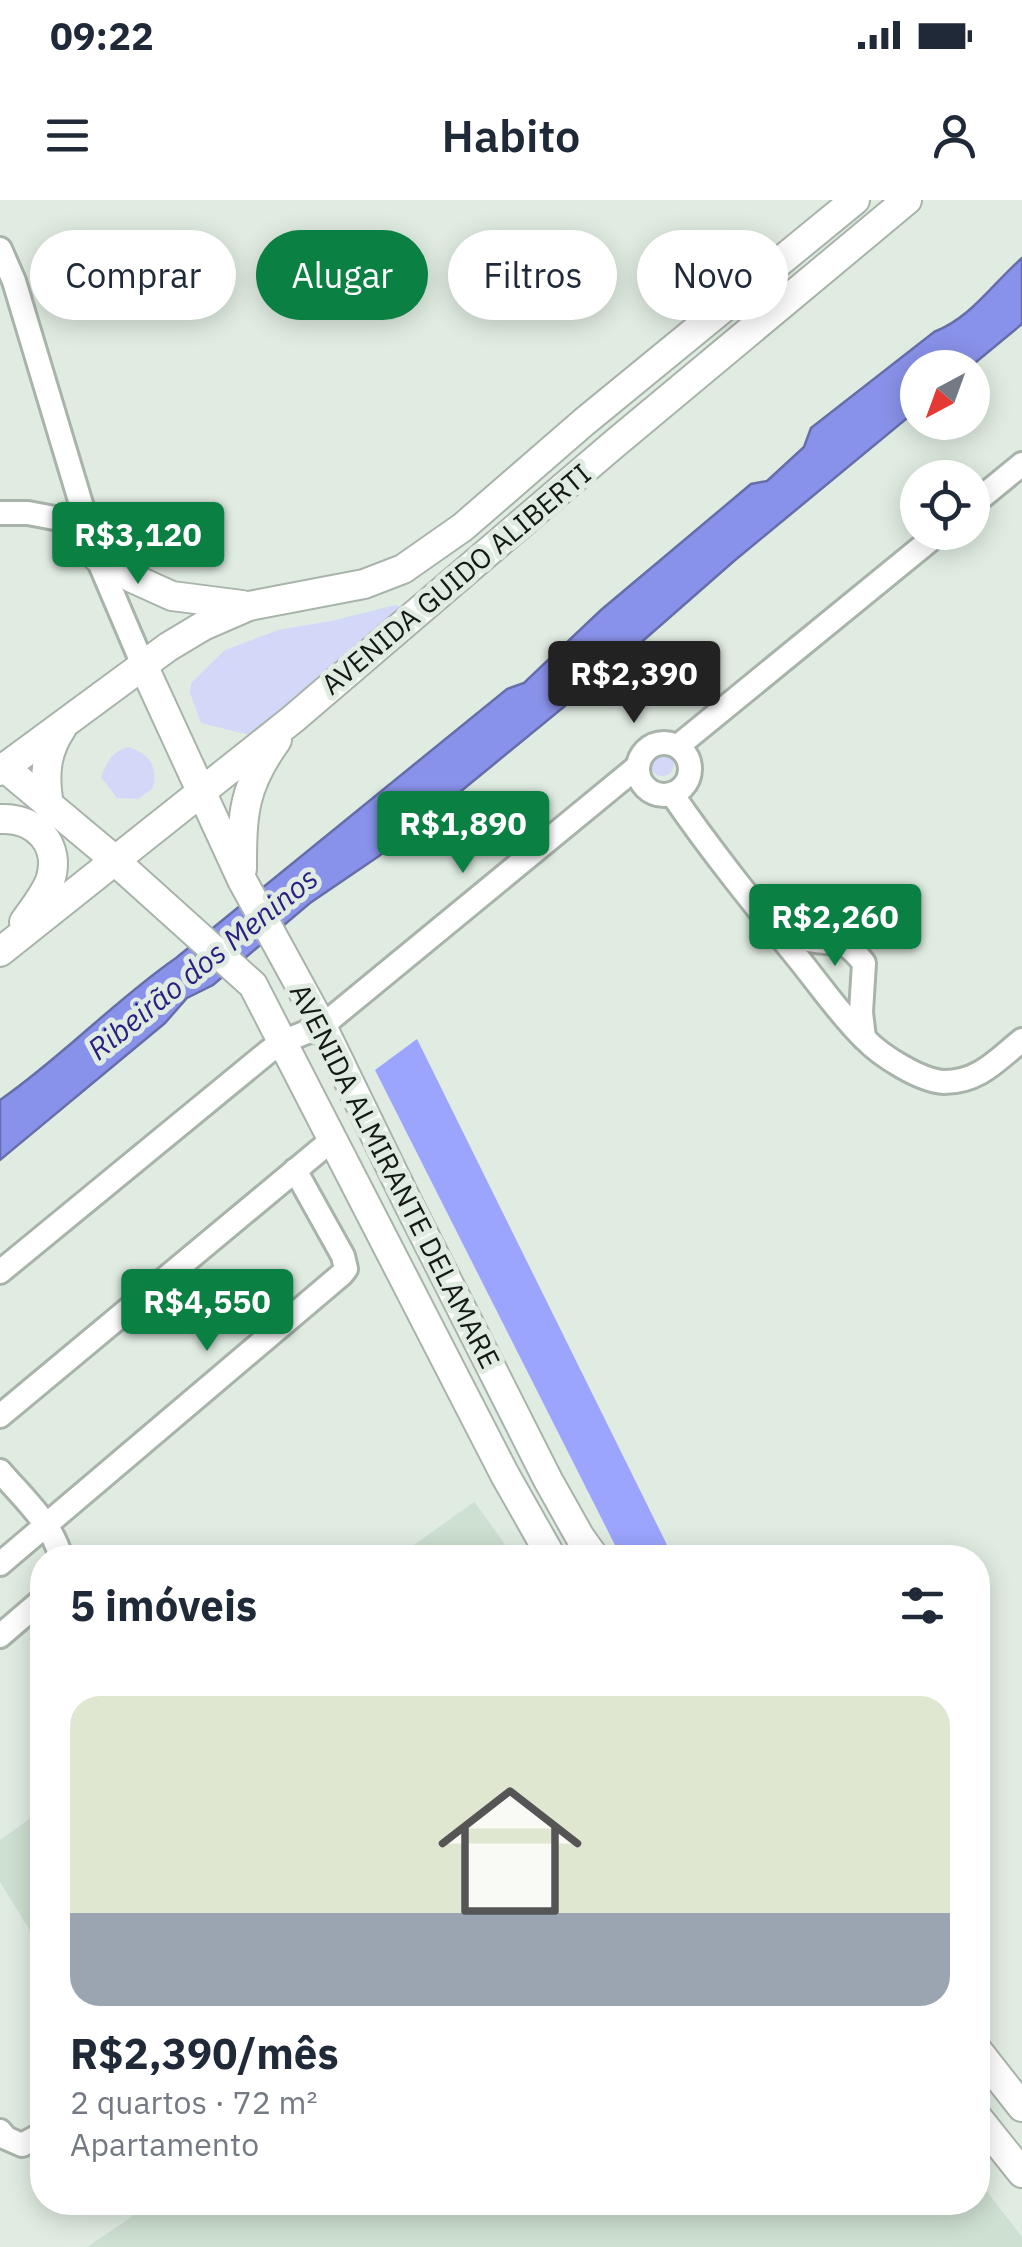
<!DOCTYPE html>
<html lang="pt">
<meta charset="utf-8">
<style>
:root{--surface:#fff;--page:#f6f6f7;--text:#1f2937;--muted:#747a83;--accent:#0b8043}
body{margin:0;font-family:"IBM Plex Sans",sans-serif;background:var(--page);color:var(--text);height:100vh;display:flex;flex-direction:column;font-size:38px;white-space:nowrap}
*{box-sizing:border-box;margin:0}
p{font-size:32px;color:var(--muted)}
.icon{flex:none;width:55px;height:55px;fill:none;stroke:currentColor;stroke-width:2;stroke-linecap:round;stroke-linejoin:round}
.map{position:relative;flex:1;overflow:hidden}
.side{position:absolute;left:30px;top:1345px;width:960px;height:670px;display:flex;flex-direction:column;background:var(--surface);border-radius:40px;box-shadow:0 5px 25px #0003}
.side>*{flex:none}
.guide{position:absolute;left:30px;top:30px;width:962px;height:90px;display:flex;gap:20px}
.needle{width:65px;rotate:221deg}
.tools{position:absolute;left:900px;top:150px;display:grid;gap:20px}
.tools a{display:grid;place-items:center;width:90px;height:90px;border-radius:50%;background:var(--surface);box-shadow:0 5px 25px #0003;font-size:50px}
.price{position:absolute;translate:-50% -85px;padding:0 22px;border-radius:10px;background:var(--accent);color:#fff;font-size:32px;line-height:65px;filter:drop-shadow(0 2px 5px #0008)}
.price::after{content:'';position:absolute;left:50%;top:60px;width:30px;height:22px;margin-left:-15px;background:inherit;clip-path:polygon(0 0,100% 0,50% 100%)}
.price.on{background:#222;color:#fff}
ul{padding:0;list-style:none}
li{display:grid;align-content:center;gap:20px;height:530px;padding:0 40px}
li span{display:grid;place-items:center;height:310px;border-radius:30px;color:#555}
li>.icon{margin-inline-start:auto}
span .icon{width:180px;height:180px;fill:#fffc;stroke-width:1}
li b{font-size:42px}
h2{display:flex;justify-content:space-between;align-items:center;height:120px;padding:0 40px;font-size:42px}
.tag{padding:0 35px;border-radius:45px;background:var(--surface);box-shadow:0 5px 25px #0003;font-size:35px;line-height:90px}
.tag.on{background:var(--accent);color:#fff}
.status{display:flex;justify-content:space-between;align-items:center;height:70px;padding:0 50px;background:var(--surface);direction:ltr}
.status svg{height:28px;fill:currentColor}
header{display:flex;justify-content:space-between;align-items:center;height:130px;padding:0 40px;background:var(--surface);font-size:45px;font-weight:600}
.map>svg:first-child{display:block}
.built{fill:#cee0d1}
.green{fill:#d3d8f8}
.forest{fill:#9ba5fe}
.water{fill:#8992ea;stroke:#666eaa;stroke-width:2.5}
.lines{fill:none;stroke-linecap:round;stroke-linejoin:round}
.minor-casing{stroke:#a8b3aa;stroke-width:28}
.major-casing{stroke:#a8b3aa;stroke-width:32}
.minor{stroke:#fff;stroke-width:22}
.major{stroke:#fff;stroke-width:28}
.labels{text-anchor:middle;stroke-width:10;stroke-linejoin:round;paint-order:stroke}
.street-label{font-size:28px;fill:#151916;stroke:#e0ece2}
.water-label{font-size:30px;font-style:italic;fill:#291f83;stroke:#e0ece2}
</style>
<div class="status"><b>09:22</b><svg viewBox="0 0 49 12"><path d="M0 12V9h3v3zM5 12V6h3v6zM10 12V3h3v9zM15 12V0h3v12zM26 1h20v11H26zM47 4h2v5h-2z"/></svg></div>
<header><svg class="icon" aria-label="menu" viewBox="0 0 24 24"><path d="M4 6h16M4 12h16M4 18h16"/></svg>Habito<svg class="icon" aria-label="person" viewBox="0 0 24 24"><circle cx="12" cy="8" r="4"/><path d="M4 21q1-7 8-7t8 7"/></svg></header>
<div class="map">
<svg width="1022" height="2047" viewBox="0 0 1022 2047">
<rect width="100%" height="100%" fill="#e0ece2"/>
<!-- built -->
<g class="built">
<polygon points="474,1301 514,1357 397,1357 474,1302"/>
<polygon points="42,1610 42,1750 0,1682 0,1640"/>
<polygon points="978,1980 1022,2037 1022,2047 87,2047 152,2003 978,2002"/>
</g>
<!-- green -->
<g class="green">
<polygon points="395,405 406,408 250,535 201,523 190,493 191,483 225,450 278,430 331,421"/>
<path d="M129,547C150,555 158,566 153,588L138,599L117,598L101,577C108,561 112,551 129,547Z"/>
<circle cx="662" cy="564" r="12"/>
</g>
<!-- forest -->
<polygon class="forest" points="417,839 673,1357 621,1357 375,870"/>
<!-- water -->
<path class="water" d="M1022,58V124L970,167L918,168L917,210L734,361L621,460L438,610L379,656L310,703L213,785L187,798L165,823L0,960V900C62,857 114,801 176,758L507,489L524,483L601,410L751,284L767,281L804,247L811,228L934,132C972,117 992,84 1022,58Z"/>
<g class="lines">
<!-- minor casing -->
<g class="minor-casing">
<g id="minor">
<polyline points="0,49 14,81 97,357 143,465"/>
<polyline points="972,305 1022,264"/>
<polyline points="0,313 28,313 86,324"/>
<circle cx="664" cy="569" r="26"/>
<polyline points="678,546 940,332"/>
<path d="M672,594C711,651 754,704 797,757C819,784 840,815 865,839C881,856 921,881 944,882C979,882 997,860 1022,840"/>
<path d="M777,729C787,733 797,738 808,740C838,746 841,734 864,763L861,812L864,838"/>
<polyline points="0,1072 268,852 282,842 322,826 637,567"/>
<polyline points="0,1216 333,939"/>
<path d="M0,1271C22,1297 53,1324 61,1358"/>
<polyline points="0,1364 342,1074 346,1069 343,1056 295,970"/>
<polyline points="0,1436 42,1400"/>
<polyline points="0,1931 6,1938 22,1945 42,1934"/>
</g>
</g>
<!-- major casing -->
<g class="major-casing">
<g id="major">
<polyline points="97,357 132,378 172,396 242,405"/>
<polyline points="143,465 242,680 322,826 407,1001 548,1280 580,1337 595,1358"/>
<polyline points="4,567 103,650 253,785 505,1275 552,1358"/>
<polyline points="0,571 168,447 203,426 249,406 364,384 403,369 463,327 584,222 855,0"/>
<path d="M49,605C44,576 45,553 62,528"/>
<path d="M0,619C36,617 62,645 50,681C44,696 33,709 24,722"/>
<path d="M242,669C242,614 243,587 277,540"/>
<polyline points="0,752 293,519 613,245 907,0"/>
<polyline points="978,1851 1022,1907"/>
<polyline points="978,1918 1022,1973"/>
</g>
</g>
<!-- minor -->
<use href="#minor" class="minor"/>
<!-- major -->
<use href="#major" class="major"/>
</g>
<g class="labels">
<!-- street labels -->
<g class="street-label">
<text transform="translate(456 379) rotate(-40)" y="10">AVENIDA GUIDO ALIBERTI</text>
<text transform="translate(395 976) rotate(63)" y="10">AVENIDA ALMIRANTE DELAMARE</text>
</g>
<!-- water labels -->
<g class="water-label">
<text transform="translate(203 764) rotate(-39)" y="10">Ribeirão dos Meninos</text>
</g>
</g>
</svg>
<div class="tools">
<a><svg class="needle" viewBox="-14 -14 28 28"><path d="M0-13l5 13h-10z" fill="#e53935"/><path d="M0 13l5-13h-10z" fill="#747a83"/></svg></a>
<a><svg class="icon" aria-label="locate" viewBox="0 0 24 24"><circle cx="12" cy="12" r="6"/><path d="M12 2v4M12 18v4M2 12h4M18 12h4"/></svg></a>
</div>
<b class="price" style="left:138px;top:387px">R$3,120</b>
<b class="price on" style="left:634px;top:526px">R$2,390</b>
<b class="price" style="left:463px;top:676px">R$1,890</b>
<b class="price" style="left:835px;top:769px">R$2,260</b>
<b class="price" style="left:207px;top:1154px">R$4,550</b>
<div class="guide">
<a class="tag">Comprar</a>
<a class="tag on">Alugar</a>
<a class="tag">Filtros</a>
<a class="tag">Novo</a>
</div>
<section class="side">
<h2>5 imóveis<svg class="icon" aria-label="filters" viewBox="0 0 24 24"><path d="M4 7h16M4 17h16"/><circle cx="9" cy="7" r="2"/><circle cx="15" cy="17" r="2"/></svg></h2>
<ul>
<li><span style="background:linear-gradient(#dfe7d0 70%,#9aa5b1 0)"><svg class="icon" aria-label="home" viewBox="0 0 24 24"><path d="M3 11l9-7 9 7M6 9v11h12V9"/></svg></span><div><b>R$2,390/mês</b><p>2 quartos · 72 m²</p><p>Apartamento</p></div></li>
</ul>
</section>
</div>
